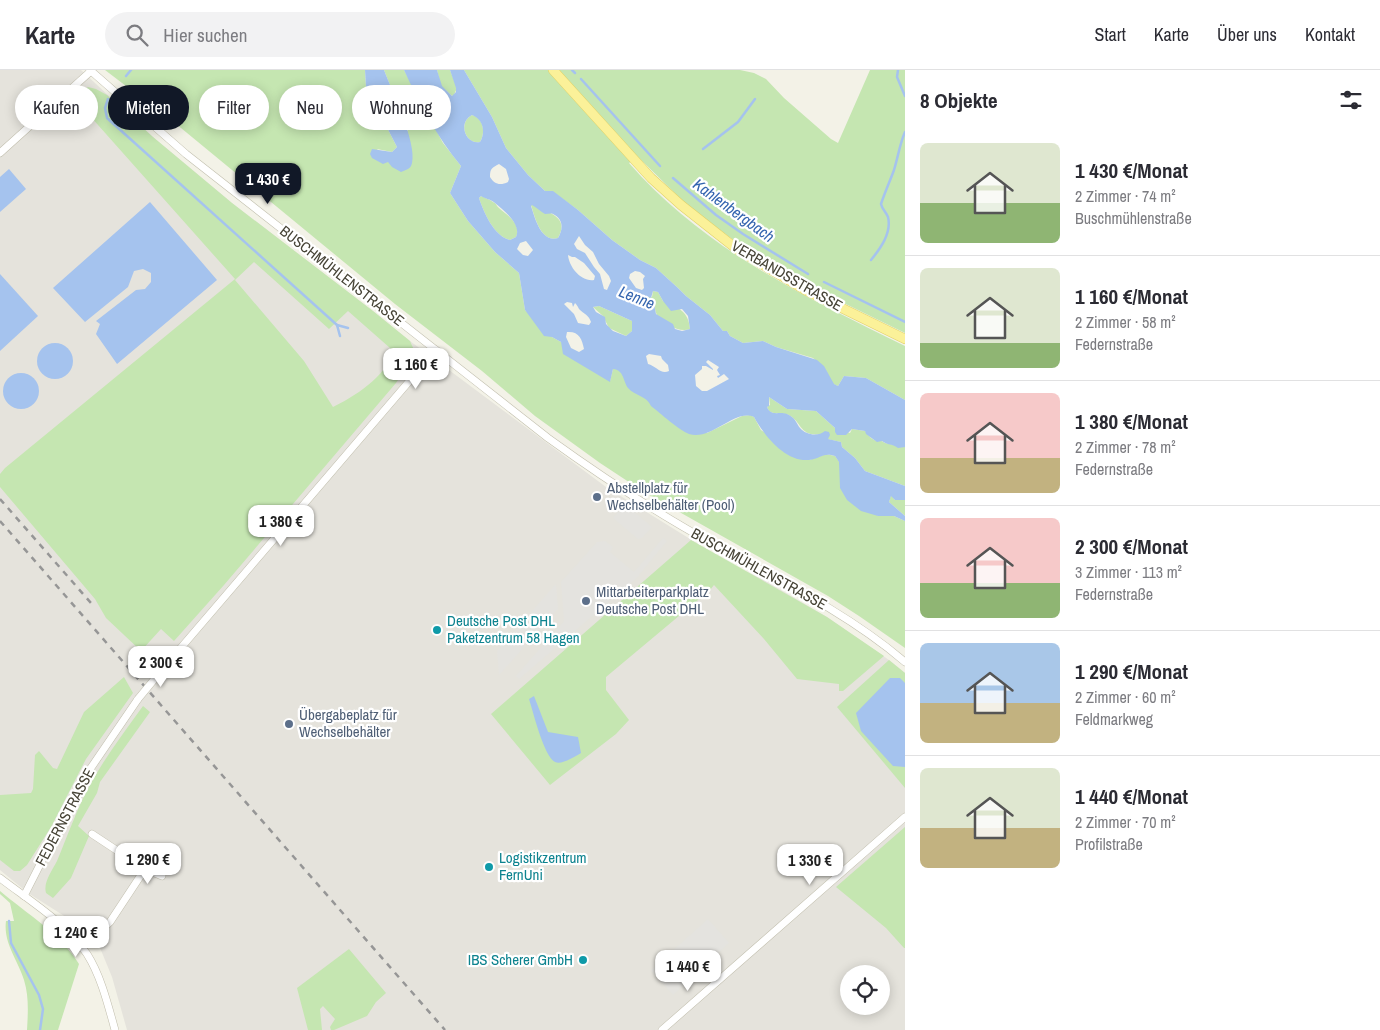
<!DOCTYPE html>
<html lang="de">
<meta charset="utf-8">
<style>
:root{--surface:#fff;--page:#f2f2f3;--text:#2b2b33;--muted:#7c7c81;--line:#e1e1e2;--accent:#111827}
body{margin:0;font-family:"Archivo Narrow",sans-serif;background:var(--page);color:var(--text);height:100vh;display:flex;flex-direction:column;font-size:19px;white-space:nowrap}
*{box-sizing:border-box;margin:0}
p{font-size:16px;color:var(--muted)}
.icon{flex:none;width:28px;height:28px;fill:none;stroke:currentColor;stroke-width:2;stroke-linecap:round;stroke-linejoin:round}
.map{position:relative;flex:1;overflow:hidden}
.side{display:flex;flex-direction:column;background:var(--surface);width:475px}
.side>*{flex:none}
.top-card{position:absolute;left:15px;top:15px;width:475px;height:45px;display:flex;gap:10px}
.tools{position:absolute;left:840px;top:895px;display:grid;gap:10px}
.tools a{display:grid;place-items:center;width:50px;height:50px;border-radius:50%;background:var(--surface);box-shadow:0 2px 12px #0003;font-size:25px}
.price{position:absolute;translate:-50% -42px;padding:0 11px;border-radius:10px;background:#fff;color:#222;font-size:16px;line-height:32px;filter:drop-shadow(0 1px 2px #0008)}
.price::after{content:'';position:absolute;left:50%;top:30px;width:15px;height:11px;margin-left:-8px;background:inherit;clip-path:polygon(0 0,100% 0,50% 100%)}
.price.current{background:var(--accent);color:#fff}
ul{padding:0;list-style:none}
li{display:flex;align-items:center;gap:15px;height:125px;padding:0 15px}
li+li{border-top:1px solid var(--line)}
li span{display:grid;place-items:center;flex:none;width:140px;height:100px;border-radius:8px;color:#555}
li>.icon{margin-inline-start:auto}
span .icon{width:60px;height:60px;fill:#fffc;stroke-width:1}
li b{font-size:21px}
h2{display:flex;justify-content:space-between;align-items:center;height:60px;padding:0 15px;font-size:21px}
.tag{padding:0 18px;border-radius:22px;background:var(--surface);box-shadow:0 2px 12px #0003;font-size:18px;line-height:45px}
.tag.current{background:var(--accent);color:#fff}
header{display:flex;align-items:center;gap:30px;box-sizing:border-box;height:70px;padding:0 25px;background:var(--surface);border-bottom:1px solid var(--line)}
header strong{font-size:24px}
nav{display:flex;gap:28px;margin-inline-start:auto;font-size:18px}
.search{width:350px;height:45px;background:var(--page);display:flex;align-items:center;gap:12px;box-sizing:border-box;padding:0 18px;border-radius:28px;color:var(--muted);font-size:19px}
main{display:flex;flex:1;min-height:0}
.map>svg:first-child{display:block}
.industrial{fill:#e5e3dc;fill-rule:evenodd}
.green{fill:#c5e6b1;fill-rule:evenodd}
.parking{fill:#e4e3df}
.water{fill:#a5c3ee;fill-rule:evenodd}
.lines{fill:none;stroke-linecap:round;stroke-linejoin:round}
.stream{stroke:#a5c3ee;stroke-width:2.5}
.minor-casing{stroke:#c1bead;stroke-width:8}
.major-casing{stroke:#e0d268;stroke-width:10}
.minor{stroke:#fff;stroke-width:7}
.major{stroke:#fbf199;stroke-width:9}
.rail{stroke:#969696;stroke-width:2.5;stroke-dasharray:6 6;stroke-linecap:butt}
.minor-bridge-casing{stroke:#c1bead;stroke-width:8;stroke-linecap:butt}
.minor-bridge{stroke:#fff;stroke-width:7}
.service-dot{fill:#5c6f8a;stroke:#fff;stroke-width:2}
.culture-dot{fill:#0f9aa8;stroke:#fff;stroke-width:2}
.labels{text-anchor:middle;stroke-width:4.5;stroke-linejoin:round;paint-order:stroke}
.street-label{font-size:15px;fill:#464336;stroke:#fff}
.service-label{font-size:15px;fill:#4e5e75;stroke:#fff;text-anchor:start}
.culture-label{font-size:15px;fill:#0d838f;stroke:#fff;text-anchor:start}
.water-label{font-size:16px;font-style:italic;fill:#3364af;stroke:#fff}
</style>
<header>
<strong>Karte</strong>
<div class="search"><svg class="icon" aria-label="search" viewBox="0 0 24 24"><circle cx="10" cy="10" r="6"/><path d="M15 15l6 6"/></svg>Hier suchen</div>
<nav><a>Start</a><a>Karte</a><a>Über uns</a><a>Kontakt</a></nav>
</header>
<main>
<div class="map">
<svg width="905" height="960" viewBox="0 0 905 960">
<rect width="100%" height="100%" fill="#f3f2e7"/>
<!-- industrial -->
<path class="industrial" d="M0,0H81L153,67L232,133L373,241L410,271L606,417L729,493L762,509L827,547L889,590L905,603V960H127L112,907L98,873L88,861L28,823L0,800ZM849,904H881V936H849Z"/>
<!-- green -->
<g class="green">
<polygon points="105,0 365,0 366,17 397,77 392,82 377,79 388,92 408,60 384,0 404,0 443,73 461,96 450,123 468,151 495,182 519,203 525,240 552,267 561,272 610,311 613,299 617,299 622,303 629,318 707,363 742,346 750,345 754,347 761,360 809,390 826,384 835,386 878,446 894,446 905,451 905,578 859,546 828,526 644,422 600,393 535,346 482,301 395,234 181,58"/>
<polygon points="437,0 450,0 457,18 454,25 452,26 441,16"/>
<path d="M464,0H740L754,3L766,9L784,28L831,69L838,73L870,0H905V263L811,217L744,178L686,134L638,87L629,93C705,180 804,226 905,276V330L866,308L844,306L838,316L833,314L825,299L813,288L776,277L763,271L743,273L730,266L727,261H723L710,245L686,226L678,218L656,198L640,190L612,170L578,140L553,122L545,121L528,105L506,78L492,47Z"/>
<path d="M88,17L96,19L107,25L153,67L232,133L373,241L410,271L414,280L412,289L396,313L224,515L174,571L161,559L141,581L106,548L95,529L0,417V404L5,398L235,209L74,28ZM254,192L329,259L348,241L390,278C396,301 351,329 333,337L304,291L235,210Z"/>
<path d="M472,45C483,48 486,62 480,72C466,75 457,53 472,45Z"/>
<path d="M481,126C485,128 489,129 493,132C497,134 495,134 499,138C507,145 522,154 516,167L510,170C494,166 484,143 479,128Z"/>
<path d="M531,135H534C549,143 570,147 558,168C541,173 535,148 531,135Z"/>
<path d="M653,221L658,222L663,231C677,237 689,241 690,259C679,263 665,254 657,245C655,242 655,237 654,234L646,228L645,225L652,227Z"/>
<polygon points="599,236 632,251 632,261 626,266 609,258 603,246 593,237"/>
<path d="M769,327L787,339L816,341L835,358L850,363L852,359L865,361L871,368L876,371L880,370L885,373L905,377V416L865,401L855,388L842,377L841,372L827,369L822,364C799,367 803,353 789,345C782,342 775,345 769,341L767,337L770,335Z"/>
<polygon points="891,425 895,430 905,430 905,446 889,432"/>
<polygon points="691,470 827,547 884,586 843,621 839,621 839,614 797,609 764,569 714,515 710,520 606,607 606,620 629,650 616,664 550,715 491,644"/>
<polygon points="889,590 905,603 905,718 837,637"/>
<polygon points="124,607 133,623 86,689 51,757 27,795 20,801 14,801 0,790 0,725 31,723 33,719 35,685 39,681 53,698 57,699 84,642"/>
<path d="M143,636L150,642L100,712L97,723L78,756L89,766L71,808L53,828L46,823C43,812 52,801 57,791C68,765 77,738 91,713C106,686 125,661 143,636Z"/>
<polygon points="905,757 905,878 904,878 886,858 836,817"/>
<path d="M0,821C27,844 60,863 79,894L58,960H27C28,943 29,926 24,910C18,890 3,873 6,851H14L10,833L0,824Z"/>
<polygon points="349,879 386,923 376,932 367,946 334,960 331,960 330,957 335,949 323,936 320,939 322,960 308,960 297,918"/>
</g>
<!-- parking -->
<g class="parking">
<polygon points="622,437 629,443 632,440 652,457 642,468 638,469 613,448"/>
<polygon points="663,468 667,471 639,505 639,506 519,609 516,606 564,551 561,512 597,472 605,471 613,477 610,482 634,502"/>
<polygon points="556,514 558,539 499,605 497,581"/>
<polygon points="708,849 729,873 673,925 651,900"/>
</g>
<!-- water -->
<g class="water">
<path d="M365,0H384C392,21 417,73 412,93C411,99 406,100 401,102L392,97L388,92L383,94L372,88L370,84L372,79L392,82L397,77L366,17Z"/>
<path d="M404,0H437L442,16L452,26L456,22V18L450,0H464L492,47L506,78L528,105L545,121H553L578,140L612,170L640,190L656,198L678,218L686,226L710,245L723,261H727L730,266L743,273L763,271L776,277L817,290L824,296L834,314L838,316L844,306L866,308L905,330V377L898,378C893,374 887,375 882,371L877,372L866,364L865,361L852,359L846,365H837L835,362V358L816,341L787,339L769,327V336L767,337C771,347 779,341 787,344C796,348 796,353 800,358C806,365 818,367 825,361L829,362L830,365L828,369L841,372L842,377L855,388L865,401L905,416V430H895L891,426L889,432L905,446V451L894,446H878L861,441L847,430L840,418L839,392L835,386C822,382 821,389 809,390C785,392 764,365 754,347C735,338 712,371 689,364C679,360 660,343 651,336C647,326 635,326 628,318C623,311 624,300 613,299L610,312L563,284L561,272L552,267L544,266L525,240L519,203L495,182L468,151L450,123L461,96C437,67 420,35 404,0ZM472,45C483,49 486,62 480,72C466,75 457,53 472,45ZM499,94L506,99L509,109L508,112C500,116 494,114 490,107C490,98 492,98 499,94ZM481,126C485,129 491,129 495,133C503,140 522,154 516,167L510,170C494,166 484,143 479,128ZM532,135C536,137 541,142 545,144C548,144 551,143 553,144C564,149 563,160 558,168C541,173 535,148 531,136ZM579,166L585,175L593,182L599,194L609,206L611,211L607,220L604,219L600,204L594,197L585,183L577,179L574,174ZM526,171L533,180L528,186L523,185L517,179L520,173ZM568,185L572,187H575L584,193L595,206L594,210C581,212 569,197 568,185ZM635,201L640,202L645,206L643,209L644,218L642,220L636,218L629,208L630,204ZM653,221L658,222L663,231L671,241L682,239L688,246L690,259L682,261L675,259L673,254L656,244L654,234L646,228L645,226L651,228ZM567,232L572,233L573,237L575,233C577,235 578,237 579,239C584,244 589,245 591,252L589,255L578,253L574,244L564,234ZM599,236L632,251V261L626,266L613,261L606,254L605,247L596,242L593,237ZM567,262C579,261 582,269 584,279L579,282L571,278L566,267ZM649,284L661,286L662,289L668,295L669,301C661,305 656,296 648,294L646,286ZM708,290L719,297L717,300L720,305L717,306L718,308L724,304L729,309L707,321H702L696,316L695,305L702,299V296H706L713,300V299L706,292Z"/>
<polygon points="9,99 26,119 0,142 0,107"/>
<polygon points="150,132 217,210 117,294 96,264 100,254 96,251 136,220 145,219 151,212 151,203 143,199 134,201 128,217 85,252 53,218"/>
<polygon points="0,204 38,246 0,281"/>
<circle cx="55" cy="291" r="18"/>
<circle cx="21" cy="321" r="18"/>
<polygon points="890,608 900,608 905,613 905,697 893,696 861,661 856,643"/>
<path d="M534,626L548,662L578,667L581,683C574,687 562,695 555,692C544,687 533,641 529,629Z"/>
</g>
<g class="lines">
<!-- stream -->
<g class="stream">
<polyline points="572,0 575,3"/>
<polyline points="898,0 897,7 905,26"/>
<polyline points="126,6 131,0"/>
<polyline points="581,9 660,96"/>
<polyline points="108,29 105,38 107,48 337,255 348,258"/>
<polyline points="703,79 738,52 755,29"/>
<polyline points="673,108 716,145 743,164 808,204"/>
<path d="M871,190C880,179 892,163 888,147C886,142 882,139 881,134C885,122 890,111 894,100C898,87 900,73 905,62"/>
<polyline points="824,212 905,252"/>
<polyline points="337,255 340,266"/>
<polyline points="9,851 11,873 39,925 43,939 40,960"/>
</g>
<!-- minor casing -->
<g class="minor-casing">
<g id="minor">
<path d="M90,0L186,84L548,368C602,407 658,444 717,476C781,511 849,544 905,592"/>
<polyline points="0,83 91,1"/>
<polyline points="167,594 436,280"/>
<polyline points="145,799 162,806"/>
<path d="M0,808C30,831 65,852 87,884C101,906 108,935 115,960"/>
<polyline points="24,826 84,708 138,629"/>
<polyline points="82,878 110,852 145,799 92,764"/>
<polyline points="662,960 905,747"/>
</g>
</g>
<!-- major casing -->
<g class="major-casing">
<polyline id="major" points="553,0 651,108 681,135 738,180 805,220 905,269"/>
</g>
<!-- minor -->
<use href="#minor" class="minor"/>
<!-- major -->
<use href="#major" class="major"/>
<!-- rail -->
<g class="rail">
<polyline points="0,429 91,533"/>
<polyline points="0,451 445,960"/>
</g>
<!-- minor-bridge casing -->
<g class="minor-bridge-casing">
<polyline id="minor-bridge" points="138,629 167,594"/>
</g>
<!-- minor-bridge -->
<use href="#minor-bridge" class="minor-bridge"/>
</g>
<!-- markers -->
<g class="service-dot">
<circle cx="597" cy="427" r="5"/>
<circle cx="586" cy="531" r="5"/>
<circle cx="289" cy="654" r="5"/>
</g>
<g class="culture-dot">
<circle cx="437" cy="560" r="5"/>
<circle cx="489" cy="797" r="5"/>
<circle cx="583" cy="890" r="5"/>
</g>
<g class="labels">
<!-- street labels -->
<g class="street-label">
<text transform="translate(342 206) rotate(38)" y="5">BUSCHMÜHLENSTRASSE</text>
<text transform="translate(787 206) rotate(30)" y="5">VERBANDSSTRASSE</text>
<text transform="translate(759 499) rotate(29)" y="5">BUSCHMÜHLENSTRASSE</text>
<text transform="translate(65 747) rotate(-62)" y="5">FEDERNSTRASSE</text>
</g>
<!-- service labels -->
<g class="service-label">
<text x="607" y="423">Abstellplatz für<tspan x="607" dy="17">Wechselbehälter (Pool)</tspan></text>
<text x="596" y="527">Mittarbeiterparkplatz<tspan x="596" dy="17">Deutsche Post DHL</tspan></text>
<text x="299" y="650">Übergabeplatz für<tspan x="299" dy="17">Wechselbehälter</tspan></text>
</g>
<!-- culture labels -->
<g class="culture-label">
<text x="447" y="556">Deutsche Post DHL<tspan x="447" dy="17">Paketzentrum 58 Hagen</tspan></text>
<text x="499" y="793">Logistikzentrum<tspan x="499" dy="17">FernUni</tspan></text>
<text x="573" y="895" text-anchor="end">IBS Scherer GmbH</text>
</g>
<!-- water labels -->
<g class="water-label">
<text transform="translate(734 140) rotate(36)" y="6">Kahlenbergbach</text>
<text transform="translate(637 227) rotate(22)" y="6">Lenne</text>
</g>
</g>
</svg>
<div class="tools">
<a><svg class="icon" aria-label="locate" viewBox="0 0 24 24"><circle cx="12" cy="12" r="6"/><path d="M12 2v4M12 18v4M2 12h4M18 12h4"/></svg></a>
</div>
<b class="price current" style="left:268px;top:135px">1 430 €</b>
<b class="price" style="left:416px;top:320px">1 160 €</b>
<b class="price" style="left:281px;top:477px">1 380 €</b>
<b class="price" style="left:161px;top:618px">2 300 €</b>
<b class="price" style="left:148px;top:815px">1 290 €</b>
<b class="price" style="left:810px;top:816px">1 330 €</b>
<b class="price" style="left:76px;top:888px">1 240 €</b>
<b class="price" style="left:688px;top:922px">1 440 €</b>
<div class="top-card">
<a class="tag">Kaufen</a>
<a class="tag current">Mieten</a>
<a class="tag">Filter</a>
<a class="tag">Neu</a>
<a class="tag">Wohnung</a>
</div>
</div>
<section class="side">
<h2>8 Objekte<svg class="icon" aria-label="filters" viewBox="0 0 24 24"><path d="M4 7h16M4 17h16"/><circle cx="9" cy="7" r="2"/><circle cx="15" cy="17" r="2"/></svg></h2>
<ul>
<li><span style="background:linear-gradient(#dfe7d0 60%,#8fb573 0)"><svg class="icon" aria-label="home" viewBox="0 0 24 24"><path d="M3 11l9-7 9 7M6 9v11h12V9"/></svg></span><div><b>1 430 €/Monat</b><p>2 Zimmer · 74 m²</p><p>Buschmühlenstraße</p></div></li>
<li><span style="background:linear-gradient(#dfe7d0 75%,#8fb573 0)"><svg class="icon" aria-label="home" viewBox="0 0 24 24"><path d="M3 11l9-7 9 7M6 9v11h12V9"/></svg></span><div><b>1 160 €/Monat</b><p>2 Zimmer · 58 m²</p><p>Federnstraße</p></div></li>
<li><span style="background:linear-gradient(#f6c9c9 65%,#c2b280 0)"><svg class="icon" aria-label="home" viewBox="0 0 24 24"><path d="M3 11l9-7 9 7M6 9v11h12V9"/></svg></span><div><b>1 380 €/Monat</b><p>2 Zimmer · 78 m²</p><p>Federnstraße</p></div></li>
<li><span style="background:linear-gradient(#f6c9c9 65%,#8fb573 0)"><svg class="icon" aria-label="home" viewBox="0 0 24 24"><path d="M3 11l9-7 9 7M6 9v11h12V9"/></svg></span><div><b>2 300 €/Monat</b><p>3 Zimmer · 113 m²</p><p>Federnstraße</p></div></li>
<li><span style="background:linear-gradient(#a9c7e8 60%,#c2b280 0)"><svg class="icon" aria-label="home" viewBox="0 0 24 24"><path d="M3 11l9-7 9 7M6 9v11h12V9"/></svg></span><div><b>1 290 €/Monat</b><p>2 Zimmer · 60 m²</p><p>Feldmarkweg</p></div></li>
<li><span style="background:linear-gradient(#dfe7d0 60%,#c2b280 0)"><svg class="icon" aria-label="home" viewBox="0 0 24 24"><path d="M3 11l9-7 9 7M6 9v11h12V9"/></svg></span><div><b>1 440 €/Monat</b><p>2 Zimmer · 70 m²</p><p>Profilstraße</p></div></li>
</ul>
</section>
</main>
